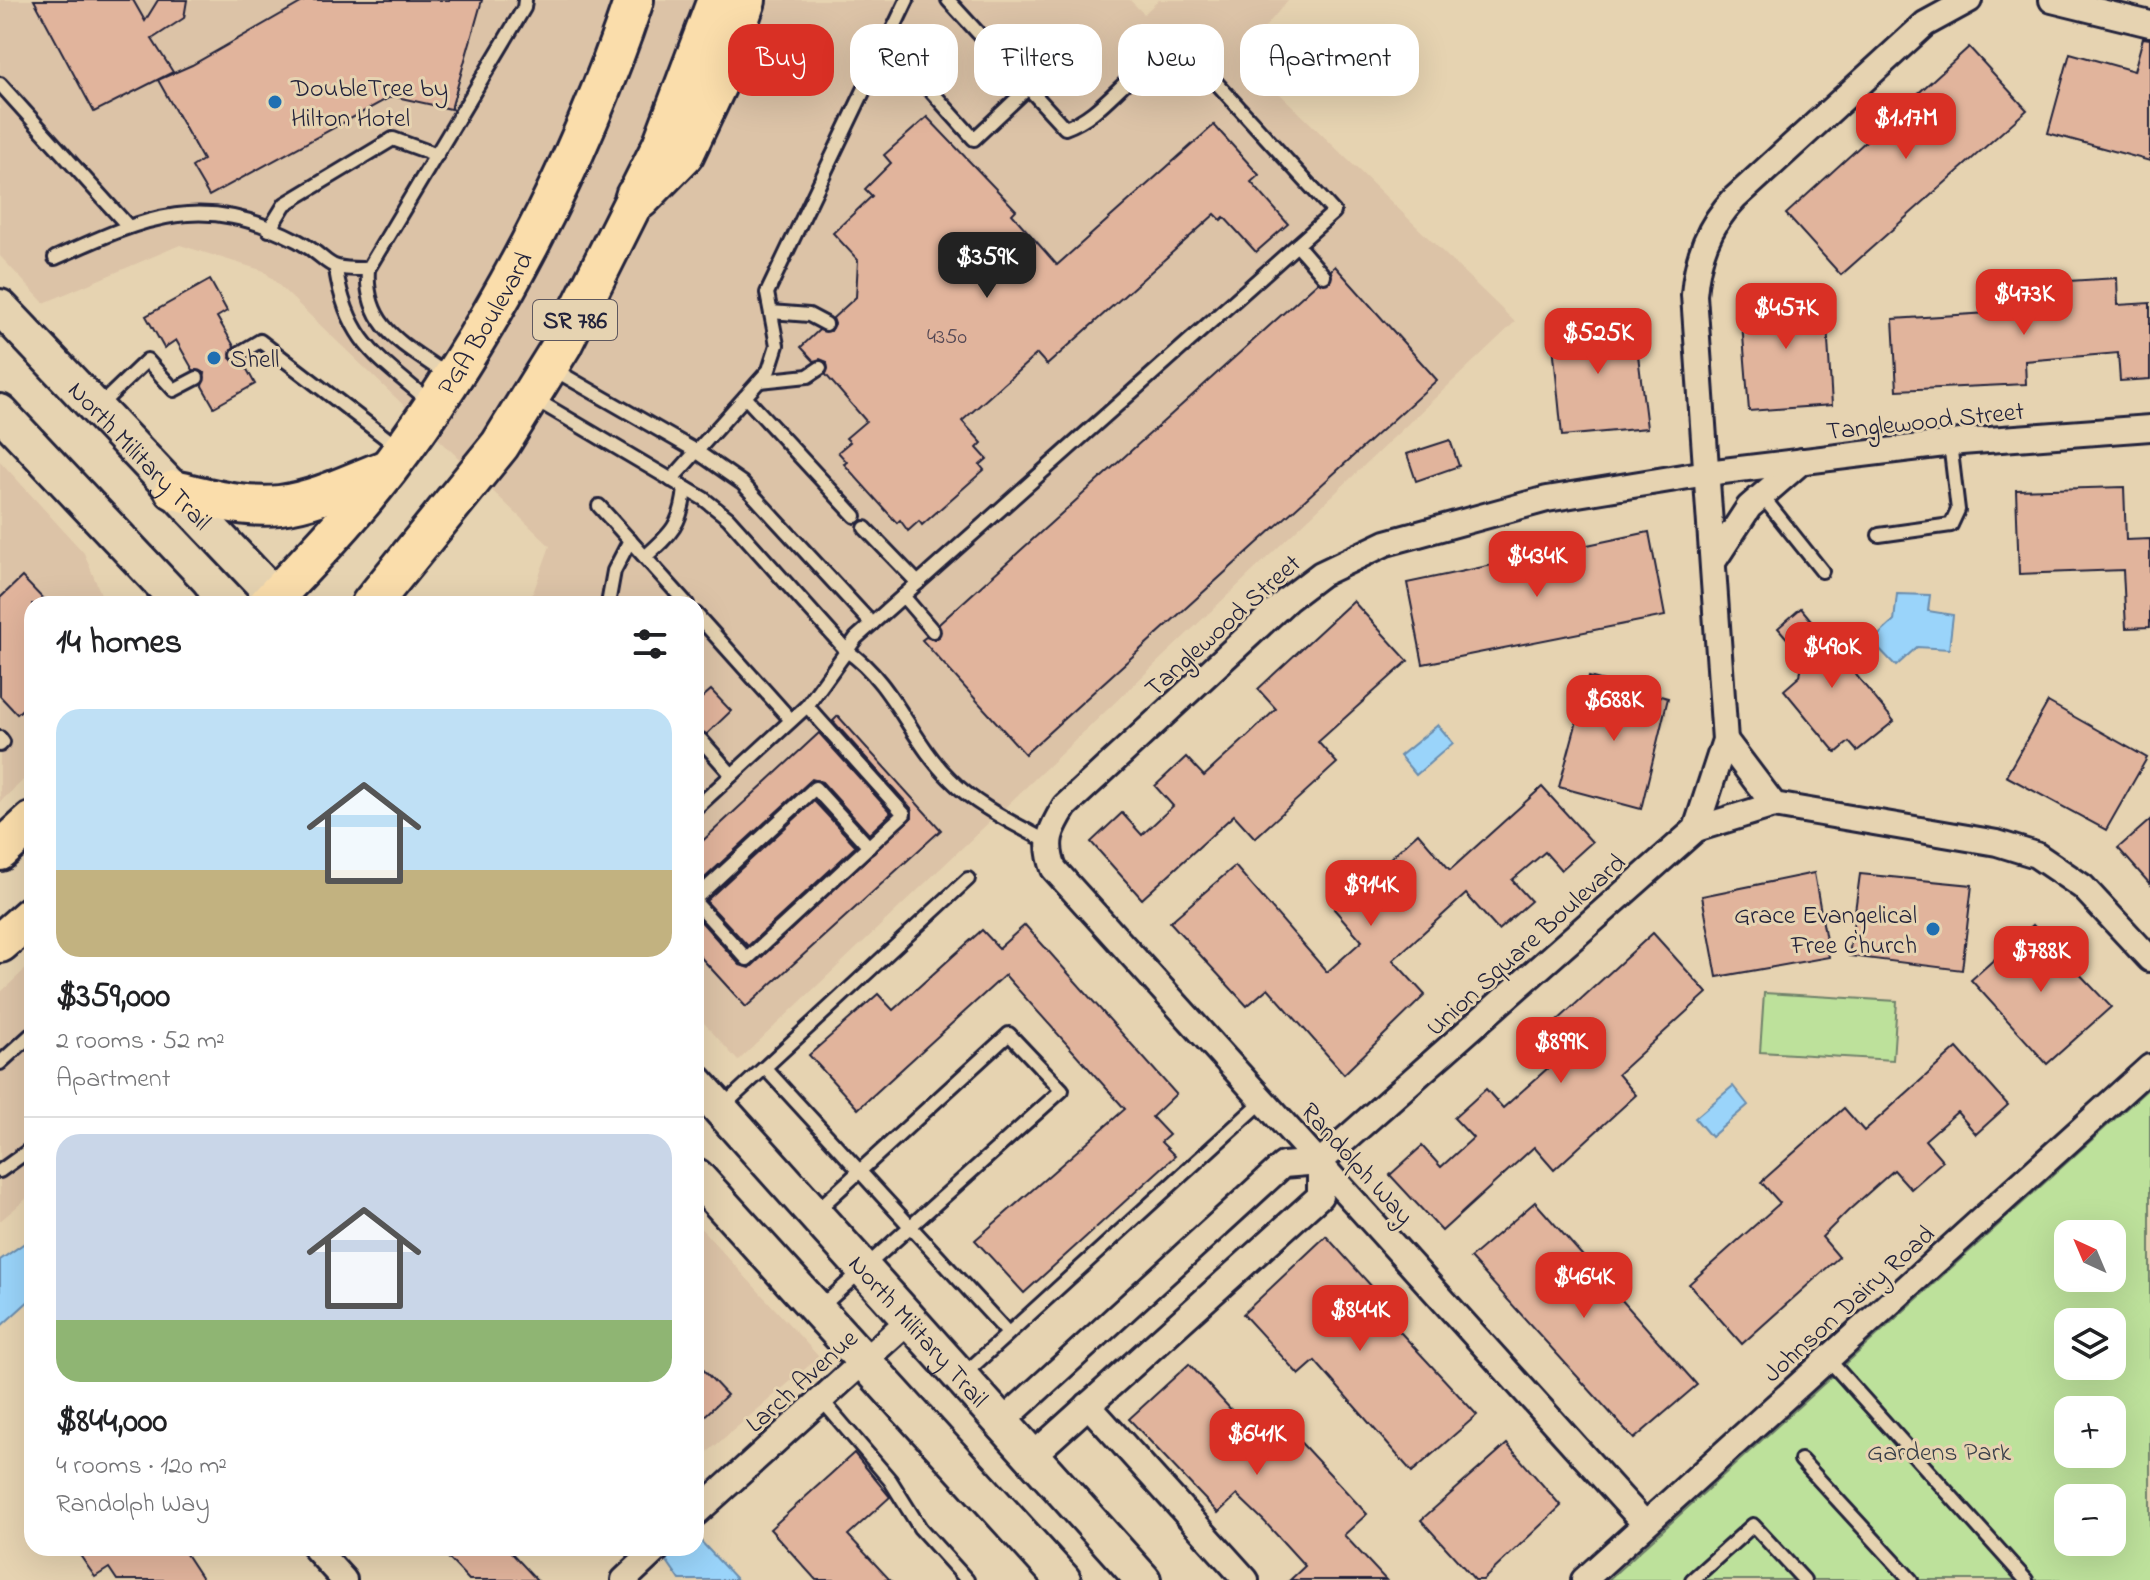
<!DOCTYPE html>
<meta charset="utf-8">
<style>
:root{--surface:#fff;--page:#f6f6f6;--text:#202124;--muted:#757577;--line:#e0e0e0;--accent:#d93025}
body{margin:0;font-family:"Indie Flower",sans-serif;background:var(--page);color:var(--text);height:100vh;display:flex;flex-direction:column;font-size:30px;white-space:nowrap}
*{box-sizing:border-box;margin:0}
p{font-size:26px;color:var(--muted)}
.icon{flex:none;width:44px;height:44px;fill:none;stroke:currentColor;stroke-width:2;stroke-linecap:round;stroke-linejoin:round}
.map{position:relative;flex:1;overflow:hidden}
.drawer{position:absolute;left:24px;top:596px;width:680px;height:960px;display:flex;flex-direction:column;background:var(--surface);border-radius:24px;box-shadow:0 8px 32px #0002}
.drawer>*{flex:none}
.banner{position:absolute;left:728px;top:24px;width:760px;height:72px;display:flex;gap:16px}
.needle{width:52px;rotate:316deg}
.buttons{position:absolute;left:2054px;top:1220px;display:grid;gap:16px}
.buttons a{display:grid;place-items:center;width:72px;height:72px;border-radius:16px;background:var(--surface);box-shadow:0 8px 32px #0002;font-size:40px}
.price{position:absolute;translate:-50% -68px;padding:0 18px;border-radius:16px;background:var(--accent);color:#fff;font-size:26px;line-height:52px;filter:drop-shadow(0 2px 4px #0008)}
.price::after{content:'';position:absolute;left:50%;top:48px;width:24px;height:18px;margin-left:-12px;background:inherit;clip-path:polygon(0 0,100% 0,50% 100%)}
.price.active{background:#222;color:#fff}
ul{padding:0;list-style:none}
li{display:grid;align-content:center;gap:16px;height:424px;padding:0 32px}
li+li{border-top:2px solid var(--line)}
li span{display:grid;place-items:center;height:248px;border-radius:24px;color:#555}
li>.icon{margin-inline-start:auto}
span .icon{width:144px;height:144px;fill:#fffc;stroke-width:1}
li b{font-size:34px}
h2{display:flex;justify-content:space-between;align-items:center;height:96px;padding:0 32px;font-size:34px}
.chip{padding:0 28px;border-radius:24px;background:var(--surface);box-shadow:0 8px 32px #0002;font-size:28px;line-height:72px}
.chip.active{background:var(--accent);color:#fff}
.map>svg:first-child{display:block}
.built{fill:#dcc3a7}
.green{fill:#bde19b;stroke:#70826b;stroke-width:2;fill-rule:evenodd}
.water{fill:#9ad4fa;stroke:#6a8dae;stroke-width:2}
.building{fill:#e1b49c;stroke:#22223b;stroke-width:2}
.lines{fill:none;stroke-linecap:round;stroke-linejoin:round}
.service-casing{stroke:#22223b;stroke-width:18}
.minor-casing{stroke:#22223b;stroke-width:30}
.secondary-casing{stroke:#22223b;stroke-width:40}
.primary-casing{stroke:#22223b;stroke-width:44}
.motorway-casing{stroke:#22223b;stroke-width:50}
.service{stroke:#e6d3b1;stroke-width:12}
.minor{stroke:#e6d3b1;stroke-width:24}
.secondary{stroke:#e6d3b1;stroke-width:34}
.primary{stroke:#faddab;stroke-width:38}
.motorway{stroke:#faddab;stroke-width:44}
.poi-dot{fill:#1f6fb2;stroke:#e6d3b1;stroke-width:3}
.labels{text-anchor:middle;stroke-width:6;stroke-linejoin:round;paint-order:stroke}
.number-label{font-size:22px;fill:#524653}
.shield{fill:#e6d3b1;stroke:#5d575e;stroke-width:2}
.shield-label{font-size:24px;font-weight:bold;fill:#22223b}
.poi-label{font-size:26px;fill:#22223b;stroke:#e6d3b1;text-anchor:start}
.street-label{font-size:26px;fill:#22223b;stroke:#e6d3b1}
.park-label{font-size:26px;fill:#393f49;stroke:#e6d3b1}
</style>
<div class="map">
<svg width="2150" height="1580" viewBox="0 0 2150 1580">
<rect width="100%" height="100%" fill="#e6d3b1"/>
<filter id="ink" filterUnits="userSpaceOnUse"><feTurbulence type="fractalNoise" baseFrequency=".0125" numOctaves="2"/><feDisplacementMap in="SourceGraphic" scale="16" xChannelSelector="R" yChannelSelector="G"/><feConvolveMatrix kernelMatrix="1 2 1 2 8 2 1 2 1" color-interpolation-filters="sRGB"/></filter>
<g filter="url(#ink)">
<!-- built -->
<g class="built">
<polygon points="0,0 1130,0 1144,14 1159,0 1288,0 1241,56 1515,322 738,1061 696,1014 696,604 529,604 550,546 264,271 180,245 44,303 0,256"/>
<polygon points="0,461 84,553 105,604 32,604 32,772 0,802"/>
<polygon points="32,963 32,1194 0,1221 0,993"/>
<polygon points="696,1223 819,1357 696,1462"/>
</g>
<!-- green -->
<g class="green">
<polygon points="1764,993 1897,1001 1893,1060 1760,1052"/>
<path d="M2150,1087V1580H1608ZM2068,1234H2112V1278H2068ZM2068,1322H2112V1366H2068ZM2068,1410H2112V1454H2068ZM2068,1498H2112V1542H2068Z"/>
</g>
<!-- water -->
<g class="water">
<polygon points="1897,594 1930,595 1928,611 1953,615 1949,649 1917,647 1896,666 1872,641 1894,621"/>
<polygon points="1438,725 1453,743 1416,775 1400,756"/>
<polygon points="1733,1086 1748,1105 1711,1137 1695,1118"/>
<polygon points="32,1238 32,1298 0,1327 0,1260"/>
<polygon points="696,1536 737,1580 680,1580 658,1548 696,1548"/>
</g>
<!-- building -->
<g class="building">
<polygon points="34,0 133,0 145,21 158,0 187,0 184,18 152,39 173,72 94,112"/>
<polygon points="306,0 482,0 451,109 392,96 209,196 192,167 203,160 158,80 192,65"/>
<polygon points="2143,38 2150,39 2150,161 2048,133 2070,53 2134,71"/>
<polygon points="1969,47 2027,110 1841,275 1786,214"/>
<polygon points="927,117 1016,210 1012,214 1057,265 1214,125 1259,175 1251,182 1288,224 1256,252 1224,217 1221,220 1215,214 1047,365 1037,354 962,421 982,443 977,448 987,459 980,465 984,470 922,525 919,521 908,531 900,520 897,523 844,464 847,462 838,452 850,442 846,438 866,421 826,375 827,362 820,359 814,361 801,347 819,330 831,331 835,324 833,318 856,297 858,260 833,233 872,196 865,189 891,163 884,155"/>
<polygon points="1335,266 1437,380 1025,754 922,640 926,637 934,640 939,637 939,624 1318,282 1330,282 1331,270"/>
<polygon points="2117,278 2118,305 2150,303 2150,379 2120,381 2118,353 2025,361 2026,384 1897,390 1893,319 2021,311 2019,284"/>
<polygon points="210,280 227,311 217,317 234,346 230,358 234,362 243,362 255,384 214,407 202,386 205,373 193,370 176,340 164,348 146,316"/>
<polygon points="1825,292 1832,405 1749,411 1740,298"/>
<polygon points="1633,315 1647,428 1562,436 1551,324"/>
<polygon points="1450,440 1459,466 1416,481 1407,454"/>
<polygon points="2124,487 2126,540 2150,539 2150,627 2126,628 2123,570 2019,574 2016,490"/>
<polygon points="1649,532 1665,616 1423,664 1407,583"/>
<polygon points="22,577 48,604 32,604 32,700 17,714 0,696 0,598"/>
<polygon points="1353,601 1408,661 1318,742 1337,763 1255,838 1234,815 1142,899 1091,842 1122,813 1142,835 1173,806 1155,786 1186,757 1204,776 1250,734 1276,709 1258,689"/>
<polygon points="1801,608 1894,721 1857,751 1849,742 1836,753 1784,690 1800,676 1803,657 1778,628"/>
<polygon points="1589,677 1668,698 1641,809 1559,787"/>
<polygon points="711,690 731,711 707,734 696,733 696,703"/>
<polygon points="2048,702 2147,758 2106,830 2006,776"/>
<polygon points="838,716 941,830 746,1007 696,952 696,916 740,965 750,968 912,817 911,808 833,721"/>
<polygon points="819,733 891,813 869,834 822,782 812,779 696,886 696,847"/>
<polygon points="1542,787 1592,842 1561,870 1545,852 1512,880 1531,901 1498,930 1466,894 1393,960 1425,995 1344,1074 1268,988 1247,1006 1170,922 1235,866 1327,972 1362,941 1334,909 1418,833 1450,870"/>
<polygon points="814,801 856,846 748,946 706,901"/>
<polygon points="2150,820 2150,884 2118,848"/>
<polygon points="1814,873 1829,957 1717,977 1702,896"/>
<polygon points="1860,874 1972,885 1962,970 1849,956"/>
<polygon points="1025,925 1176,1094 1152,1117 1169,1135 1161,1142 1175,1156 1024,1293 975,1240 1125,1109 1005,975 858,1109 809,1055 878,994 893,1010 982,930 999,948"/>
<polygon points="2033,925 2111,1007 2047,1064 1971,980"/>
<polygon points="1653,933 1707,993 1618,1074 1636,1095 1554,1170 1534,1147 1442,1231 1390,1175 1422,1146 1441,1167 1473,1138 1454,1118 1486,1089 1503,1108 1549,1067 1575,1041 1557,1021"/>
<polygon points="1957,1048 2008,1105 1976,1134 1957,1112 1925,1140 1943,1161 1911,1189 1894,1170 1848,1211 1822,1237 1839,1257 1742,1344 1689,1284 1780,1203 1761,1182 1844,1108 1864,1131"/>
<polygon points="1535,1202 1697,1385 1634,1439 1470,1258"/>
<polygon points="1326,1236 1383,1299 1376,1306 1477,1415 1412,1472 1315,1361 1299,1375 1243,1314"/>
<polygon points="696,1362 727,1395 696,1424"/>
<polygon points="1189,1364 1270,1452 1291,1432 1367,1514 1344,1535 1386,1580 1290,1580 1305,1566 1264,1521 1237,1495 1218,1513 1129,1419"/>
<polygon points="1507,1444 1561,1506 1483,1580 1475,1580 1421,1520"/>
<polygon points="854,1453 890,1497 848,1535 890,1580 816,1580 770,1529"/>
<polygon points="75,1548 182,1548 203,1580 117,1580 109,1568 95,1577"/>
<polygon points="439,1548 507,1548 537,1580 469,1580"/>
</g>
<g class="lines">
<!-- service casing -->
<g class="service-casing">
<g id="service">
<polyline points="887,42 974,139 1028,88"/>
<polyline points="0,84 127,225"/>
<polyline points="269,230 285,204 393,139 437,155"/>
<polyline points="1297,245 1324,276"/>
<path d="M55,258C146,217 202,191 298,241C335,261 319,270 368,269"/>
<path d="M336,270C348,343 378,357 430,402"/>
<polyline points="771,312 809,315 826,324"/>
<polyline points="238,354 260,341 399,448"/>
<polyline points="553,369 696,451 742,483 872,624"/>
<path d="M447,375C404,344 364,328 368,269L524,8L525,0"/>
<polyline points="760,381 808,376 820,368"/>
<polyline points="745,397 855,516"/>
<path d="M533,398L704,499L728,518L847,651C894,683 910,740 950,779C976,806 1015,824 1048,842"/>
<polyline points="99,406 147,360 174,390 197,378"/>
<polyline points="671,480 769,370 777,345 767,293 907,0"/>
<polyline points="1762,496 1822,571"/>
<polyline points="599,506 687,604"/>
<polyline points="865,528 918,583"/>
<polyline points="1879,535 1951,525 1958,510 1950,443"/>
<path d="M645,557C671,534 682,524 685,488"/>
<polyline points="903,596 933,631"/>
<polyline points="608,604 614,571 630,540"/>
<polyline points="696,614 791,720"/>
<polyline points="0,738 3,742 0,745"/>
<polyline points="701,740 732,775"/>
<path d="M696,808L807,706L856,638L1334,212L1202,67L1167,54C1127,69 1106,114 1065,128L948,0"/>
<polyline points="696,898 815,788 869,847"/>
<polyline points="696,903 747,959 904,814 807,706"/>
<polyline points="0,1063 32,1034"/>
<polyline points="765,1068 1008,1333"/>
<polyline points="721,1108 968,879"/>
<polyline points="0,1171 32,1148"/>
<polyline points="814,1213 1009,1034 1062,1090 821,1307"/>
<polyline points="1828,1359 2026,1580"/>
<polyline points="962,1376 1264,1100"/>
<polyline points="821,1399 890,1480 920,1528 967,1580"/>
<polyline points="1801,1460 1911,1580"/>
<polyline points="1692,1580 1753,1525 1804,1580"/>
</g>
</g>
<!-- minor casing -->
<g class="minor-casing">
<g id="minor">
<polyline points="2052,0 2150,24"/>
<polyline points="1713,562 1749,507 1802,461"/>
<polyline points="1725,740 1774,805 1997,843 2036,855 2083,887 2150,959"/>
<polyline points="1696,829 1774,805"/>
<polyline points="1088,1405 1246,1580"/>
<path d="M1001,1423L1283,1165L1320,1162L1696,829L1725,740L1694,295C1697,257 1708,226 1735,198L1925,24L1969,0"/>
<polyline points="1031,1457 1320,1196 1320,1162"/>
<polyline points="696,1513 909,1320"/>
<path d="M1645,1524L1054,869C1044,842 1050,830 1065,806L1288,599L1321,574L1386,543L1547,499L1707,473L1961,442L2150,428"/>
<polyline points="315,1548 344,1580"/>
<polyline points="624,1580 658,1548"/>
<polyline points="1584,1580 2150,1067"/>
</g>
</g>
<!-- secondary casing -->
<g class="secondary-casing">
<g id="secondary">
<path id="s1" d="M0,307L282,604"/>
<polyline points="0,412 181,604"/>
<path id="s2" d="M696,1082L1143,1580"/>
<polyline points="696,1176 1063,1580"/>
</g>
</g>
<!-- primary casing -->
<g class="primary-casing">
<g id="primary">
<path d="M174,490C208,498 245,509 280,505C316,501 353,482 387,469"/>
<path id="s3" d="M268,604C310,560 352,516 389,468C492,332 580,162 634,0"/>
<polyline points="371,604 500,445 562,345 662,145 717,0"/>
<polyline points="0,851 32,822"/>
<polyline points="0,943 32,915"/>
</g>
</g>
<!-- motorway casing -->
<g class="motorway-casing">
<polyline id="motorway" points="638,197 682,152 714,84 743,0"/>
</g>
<!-- service -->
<use href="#service" class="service"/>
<!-- minor -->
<use href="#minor" class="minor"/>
<!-- secondary -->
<use href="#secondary" class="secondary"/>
<!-- primary -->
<use href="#primary" class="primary"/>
<!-- motorway -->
<use href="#motorway" class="motorway"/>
</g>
</g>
<!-- markers -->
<g class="poi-dot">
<circle cx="275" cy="102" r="8"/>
<circle cx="214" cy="358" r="8"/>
<circle cx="1933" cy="929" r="8"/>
</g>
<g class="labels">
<!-- number labels -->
<g class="number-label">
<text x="947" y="343">4350</text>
</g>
<!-- shield labels -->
<rect class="shield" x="533" y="300" width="84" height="40" rx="6"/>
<g class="shield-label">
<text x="575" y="328">SR 786</text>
</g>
<!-- poi labels -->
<g class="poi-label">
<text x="291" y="96">DoubleTree by<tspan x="291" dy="30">Hilton Hotel</tspan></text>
<text x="230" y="367">Shell</text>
<text x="1917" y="923" text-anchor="end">Grace Evangelical<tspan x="1917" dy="30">Free Church</tspan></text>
</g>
<!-- street labels -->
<g class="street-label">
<text dy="9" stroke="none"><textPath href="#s3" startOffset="356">PGA Boulevard</textPath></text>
<text transform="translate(1925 420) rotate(-6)" y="9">Tanglewood Street</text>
<text dy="9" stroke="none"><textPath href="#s1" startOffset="204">North Military Trail</textPath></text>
<text transform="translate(1222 625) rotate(-42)" y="9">Tanglewood Street</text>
<text transform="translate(1525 944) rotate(-42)" y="9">Union Square Boulevard</text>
<text transform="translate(1358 1163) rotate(48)" y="9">Randolph Way</text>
<text transform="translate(1848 1303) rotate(-42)" y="9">Johnson Dairy Road</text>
<text dy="9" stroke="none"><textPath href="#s2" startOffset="334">North Military Trail</textPath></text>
<text transform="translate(801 1380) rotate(-42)" y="9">Larch Avenue</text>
</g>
<!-- park labels -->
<g class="park-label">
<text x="1939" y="1460">Gardens Park</text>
</g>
</g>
</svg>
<div class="buttons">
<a><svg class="needle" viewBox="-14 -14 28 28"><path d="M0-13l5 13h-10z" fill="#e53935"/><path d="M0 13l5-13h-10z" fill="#757577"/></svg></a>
<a><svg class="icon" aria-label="layers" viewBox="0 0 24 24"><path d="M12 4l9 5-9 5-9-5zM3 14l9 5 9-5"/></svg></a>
<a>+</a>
<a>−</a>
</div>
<b class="price" style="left:1906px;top:161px">$1.17M</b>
<b class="price active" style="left:987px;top:300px">$359K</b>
<b class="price" style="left:2024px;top:337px">$473K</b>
<b class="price" style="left:1786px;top:351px">$457K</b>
<b class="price" style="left:1598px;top:376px">$525K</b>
<b class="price" style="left:1537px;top:599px">$434K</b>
<b class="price" style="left:1832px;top:690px">$490K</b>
<b class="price" style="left:1614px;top:743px">$688K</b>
<b class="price" style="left:1371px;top:928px">$914K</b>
<b class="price" style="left:2041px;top:994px">$788K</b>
<b class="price" style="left:1561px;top:1085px">$899K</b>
<b class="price" style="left:1584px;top:1320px">$464K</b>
<b class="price" style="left:1360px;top:1353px">$844K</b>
<b class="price" style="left:1257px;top:1477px">$641K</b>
<div class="banner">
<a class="chip active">Buy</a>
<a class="chip">Rent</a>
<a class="chip">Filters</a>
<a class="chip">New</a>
<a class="chip">Apartment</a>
</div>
<section class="drawer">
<h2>14 homes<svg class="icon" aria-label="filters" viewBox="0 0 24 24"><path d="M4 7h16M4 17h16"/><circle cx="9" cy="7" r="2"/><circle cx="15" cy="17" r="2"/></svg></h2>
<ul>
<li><span style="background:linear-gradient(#bfe0f5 65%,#c2b280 0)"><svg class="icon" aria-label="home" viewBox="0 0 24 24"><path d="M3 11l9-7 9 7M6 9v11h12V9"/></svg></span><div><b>$359,000</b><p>2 rooms · 52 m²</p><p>Apartment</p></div></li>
<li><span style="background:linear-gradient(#c9d6e8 75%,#8fb573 0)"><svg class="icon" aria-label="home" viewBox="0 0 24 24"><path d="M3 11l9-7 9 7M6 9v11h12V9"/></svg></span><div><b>$844,000</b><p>4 rooms · 120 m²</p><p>Randolph Way</p></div></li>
</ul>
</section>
</div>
